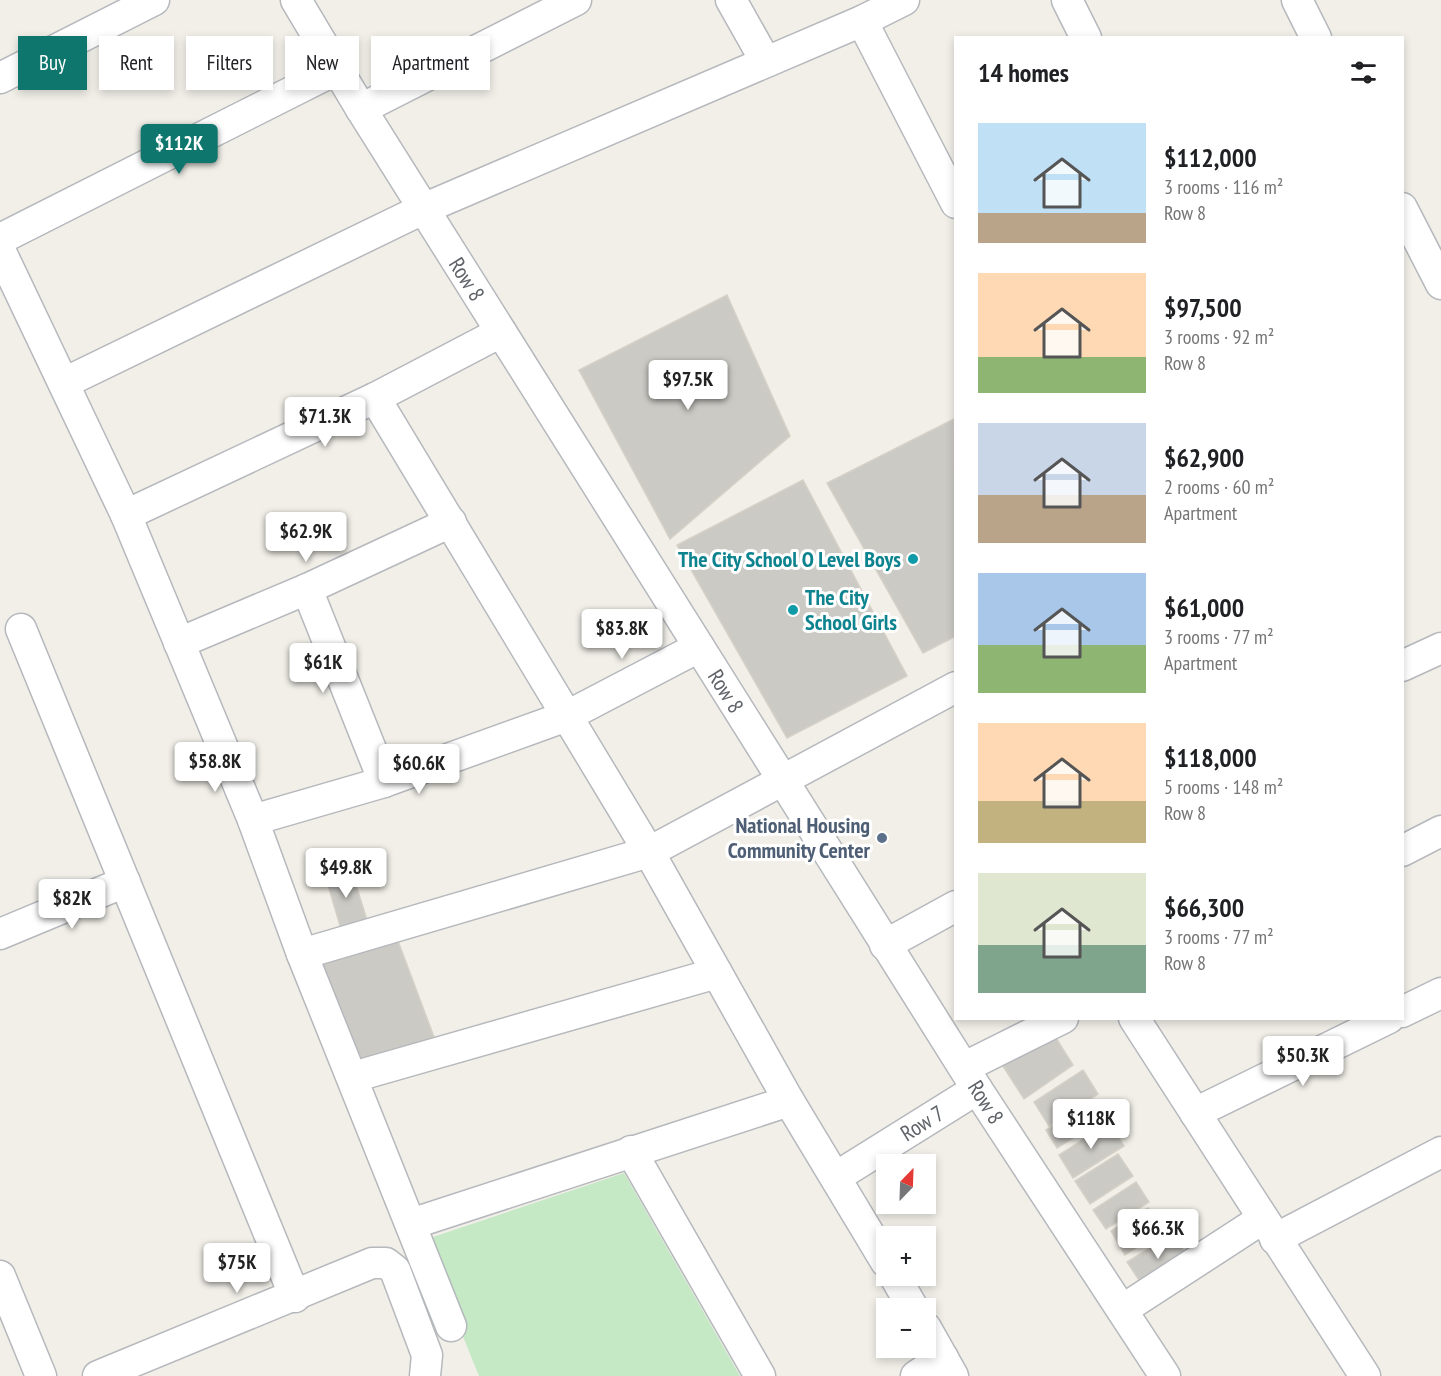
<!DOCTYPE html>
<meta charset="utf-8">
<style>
:root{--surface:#fff;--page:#f2f2f2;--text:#202124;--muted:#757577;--accent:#0f766e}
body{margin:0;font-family:"PT Sans Narrow",sans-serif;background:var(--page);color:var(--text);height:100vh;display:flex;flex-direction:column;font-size:22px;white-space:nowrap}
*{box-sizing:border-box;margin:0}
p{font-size:20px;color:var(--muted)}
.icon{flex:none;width:33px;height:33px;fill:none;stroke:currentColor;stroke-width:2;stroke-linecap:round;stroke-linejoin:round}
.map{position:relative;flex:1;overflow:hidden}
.drawer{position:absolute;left:954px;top:36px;width:450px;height:984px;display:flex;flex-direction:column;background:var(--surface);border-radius:0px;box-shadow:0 3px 9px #0003}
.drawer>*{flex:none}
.guide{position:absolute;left:18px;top:36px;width:570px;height:54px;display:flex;gap:12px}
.needle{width:39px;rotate:23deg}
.buttons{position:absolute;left:876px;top:1154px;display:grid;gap:12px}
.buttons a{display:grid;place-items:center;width:60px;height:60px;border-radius:0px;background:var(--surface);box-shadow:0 3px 9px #0003;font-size:30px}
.price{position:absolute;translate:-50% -51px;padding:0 14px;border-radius:6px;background:#fff;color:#222;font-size:20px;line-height:39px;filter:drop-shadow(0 2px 3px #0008)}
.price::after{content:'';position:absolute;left:50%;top:36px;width:18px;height:14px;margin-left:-9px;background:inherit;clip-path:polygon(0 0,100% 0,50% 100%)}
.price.selected{background:var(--accent);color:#fff}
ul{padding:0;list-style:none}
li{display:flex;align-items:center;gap:18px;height:150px;padding:0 24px}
li span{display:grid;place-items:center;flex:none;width:168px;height:120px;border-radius:0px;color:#555}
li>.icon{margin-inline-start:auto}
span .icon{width:72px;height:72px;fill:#fffc;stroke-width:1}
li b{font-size:26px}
h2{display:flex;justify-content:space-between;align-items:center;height:72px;padding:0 24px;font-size:26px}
.tag{padding:0 21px;border-radius:0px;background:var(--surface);box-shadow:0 3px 9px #0003;font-size:21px;line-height:54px}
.tag.selected{background:var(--accent);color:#fff}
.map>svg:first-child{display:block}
.green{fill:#c5e8c5}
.building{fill:#cccac5;stroke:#d6d1c6;stroke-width:1.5}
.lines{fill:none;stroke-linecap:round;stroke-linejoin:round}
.minor-casing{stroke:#b5b8bc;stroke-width:33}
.minor{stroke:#fff;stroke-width:30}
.culture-dot{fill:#0f9aa8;stroke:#fff;stroke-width:2}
.service-dot{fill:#5c6f8a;stroke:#fff;stroke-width:2}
.labels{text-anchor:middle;stroke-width:6;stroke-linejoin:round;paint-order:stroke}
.street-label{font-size:22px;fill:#5f6368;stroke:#fff}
.culture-label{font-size:22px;font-weight:bold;fill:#0d838f;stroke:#fff;text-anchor:end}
.service-label{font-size:22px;font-weight:bold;fill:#4e5e75;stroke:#fff;text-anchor:end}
</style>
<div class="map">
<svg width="1441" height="1376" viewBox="0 0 1441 1376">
<rect width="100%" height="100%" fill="#f1efe8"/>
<!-- green -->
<polygon class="green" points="624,1173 740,1376 479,1376 424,1240"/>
<!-- building -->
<g class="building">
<polygon points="727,295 790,436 670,539 579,370"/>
<polygon points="954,419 956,636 923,653 827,483"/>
<polygon points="803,480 907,676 787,738 677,545"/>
<polygon points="351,869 367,920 341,929 326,878"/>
<polygon points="395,933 437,1045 356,1065 302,954"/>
<polygon points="1056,1038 1073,1065 1024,1099 1001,1063"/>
<polygon points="1083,1070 1098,1094 1049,1126 1034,1102"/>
<polygon points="1093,1100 1105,1118 1057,1148 1046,1130"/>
<polygon points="1109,1123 1124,1146 1073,1178 1059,1155"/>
<polygon points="1118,1154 1133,1176 1090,1204 1075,1181"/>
<polygon points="1136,1182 1149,1202 1106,1229 1093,1210"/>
<polygon points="1148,1208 1162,1231 1125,1255 1111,1231"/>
<polygon points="1173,1234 1188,1258 1143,1286 1127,1262"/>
</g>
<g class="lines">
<!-- minor casing -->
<g class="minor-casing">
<g id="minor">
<polyline points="296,0 361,109 977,1089 1165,1376"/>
<polyline points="731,0 766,62"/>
<polyline points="1067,0 1086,38"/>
<polyline points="1297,0 1316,38"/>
<polyline points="862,21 956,203"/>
<polyline points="0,78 154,0"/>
<polyline points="361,109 576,0"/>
<polyline points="1402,208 1441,284"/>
<polyline points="0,239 337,69"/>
<polyline points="0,250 126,515 253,820 302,954 451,1326"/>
<polyline points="64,383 423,209 862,21 904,0"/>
<polyline points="375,398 649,852 789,1101 886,1262"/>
<polyline points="126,515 375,398 501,332"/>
<polyline points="307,589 384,782"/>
<polyline points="21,629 295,1297"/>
<polyline points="179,643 307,589 451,522"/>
<polyline points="1402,666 1441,648"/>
<polyline points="253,820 384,782 567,716 699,647"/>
<polyline points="1402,851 1441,831"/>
<polyline points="0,934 125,882"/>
<polyline points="885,945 956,906"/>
<polyline points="302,954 649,852 956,687"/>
<polyline points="1402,1012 1441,993"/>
<polyline points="1134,1018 1365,1376"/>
<polyline points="965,1067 1063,1018"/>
<polyline points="353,1077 717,973"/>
<polyline points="1195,1113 1389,1018"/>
<polyline points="631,1151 760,1376"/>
<polyline points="836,1177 977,1089"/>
<polyline points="411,1224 789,1101"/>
<polyline points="1275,1239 1441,1152"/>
<polyline points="894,1275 913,1308"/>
<polyline points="0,1276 41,1376"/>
<polyline points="1122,1310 1262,1219"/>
<polyline points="926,1328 953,1376"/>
<polyline points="98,1376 372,1263 386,1263 395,1270 427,1355 425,1376"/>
<polyline points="916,1376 943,1358"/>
</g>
</g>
<!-- minor -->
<use href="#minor" class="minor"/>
</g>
<!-- markers -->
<g class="culture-dot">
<circle cx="913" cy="559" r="6"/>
<circle cx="793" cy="610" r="6"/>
</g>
<circle class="service-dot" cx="882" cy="838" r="6"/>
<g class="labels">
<!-- street labels -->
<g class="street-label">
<text transform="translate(467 279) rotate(58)" y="8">Row 8</text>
<text transform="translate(726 691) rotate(58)" y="8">Row 8</text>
<text transform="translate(986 1102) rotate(58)" y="8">Row 8</text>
<text transform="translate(922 1123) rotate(-32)" y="8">Row 7</text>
</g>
<!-- culture labels -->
<g class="culture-label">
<text x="901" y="567">The City School O Level Boys</text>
<text x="805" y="605" text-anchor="start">The City<tspan x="805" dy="25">School Girls</tspan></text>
</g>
<!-- service labels -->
<g class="service-label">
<text x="870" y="833">National Housing<tspan x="870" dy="25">Community Center</tspan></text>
</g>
</g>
</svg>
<div class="buttons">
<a><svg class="needle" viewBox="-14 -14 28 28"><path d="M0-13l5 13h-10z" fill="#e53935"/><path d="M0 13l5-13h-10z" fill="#757577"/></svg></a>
<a>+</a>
<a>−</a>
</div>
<b class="price selected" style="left:179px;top:175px">$112K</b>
<b class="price" style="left:688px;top:411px">$97.5K</b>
<b class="price" style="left:325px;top:448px">$71.3K</b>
<b class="price" style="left:306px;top:563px">$62.9K</b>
<b class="price" style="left:622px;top:660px">$83.8K</b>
<b class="price" style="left:323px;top:694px">$61K</b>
<b class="price" style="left:215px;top:793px">$58.8K</b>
<b class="price" style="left:419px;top:795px">$60.6K</b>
<b class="price" style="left:346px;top:899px">$49.8K</b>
<b class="price" style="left:72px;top:930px">$82K</b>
<b class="price" style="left:1303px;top:1087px">$50.3K</b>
<b class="price" style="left:1091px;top:1150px">$118K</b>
<b class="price" style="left:1158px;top:1260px">$66.3K</b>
<b class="price" style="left:237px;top:1294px">$75K</b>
<div class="guide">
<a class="tag selected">Buy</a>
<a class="tag">Rent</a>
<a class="tag">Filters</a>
<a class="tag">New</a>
<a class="tag">Apartment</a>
</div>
<section class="drawer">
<h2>14 homes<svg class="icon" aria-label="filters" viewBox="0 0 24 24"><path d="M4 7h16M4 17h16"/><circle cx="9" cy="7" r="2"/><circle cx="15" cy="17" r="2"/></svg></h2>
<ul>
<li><span style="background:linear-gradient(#bfe0f5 75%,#b9a48a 0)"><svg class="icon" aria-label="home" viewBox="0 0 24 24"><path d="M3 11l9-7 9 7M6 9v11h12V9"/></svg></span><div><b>$112,000</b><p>3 rooms · 116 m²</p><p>Row 8</p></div></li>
<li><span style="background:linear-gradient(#ffd9b3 70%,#8fb573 0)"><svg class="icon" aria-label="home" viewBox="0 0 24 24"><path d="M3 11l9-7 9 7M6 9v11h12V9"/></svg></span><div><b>$97,500</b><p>3 rooms · 92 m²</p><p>Row 8</p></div></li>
<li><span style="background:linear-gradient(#c9d6e8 60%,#b9a48a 0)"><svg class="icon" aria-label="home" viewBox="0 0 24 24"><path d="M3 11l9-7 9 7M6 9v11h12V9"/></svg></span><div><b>$62,900</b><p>2 rooms · 60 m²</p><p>Apartment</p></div></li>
<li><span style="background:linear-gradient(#a9c7e8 60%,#8fb573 0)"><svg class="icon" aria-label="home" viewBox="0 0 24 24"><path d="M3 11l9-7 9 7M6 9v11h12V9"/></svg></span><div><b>$61,000</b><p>3 rooms · 77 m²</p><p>Apartment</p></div></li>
<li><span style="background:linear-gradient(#ffd9b3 65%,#c2b280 0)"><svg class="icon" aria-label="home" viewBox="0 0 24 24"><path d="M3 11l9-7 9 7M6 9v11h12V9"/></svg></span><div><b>$118,000</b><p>5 rooms · 148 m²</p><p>Row 8</p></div></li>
<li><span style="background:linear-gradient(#dfe7d0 60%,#7fa58c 0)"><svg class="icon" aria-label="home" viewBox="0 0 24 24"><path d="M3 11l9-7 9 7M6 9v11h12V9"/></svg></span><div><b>$66,300</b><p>3 rooms · 77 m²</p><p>Row 8</p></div></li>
</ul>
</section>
</div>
